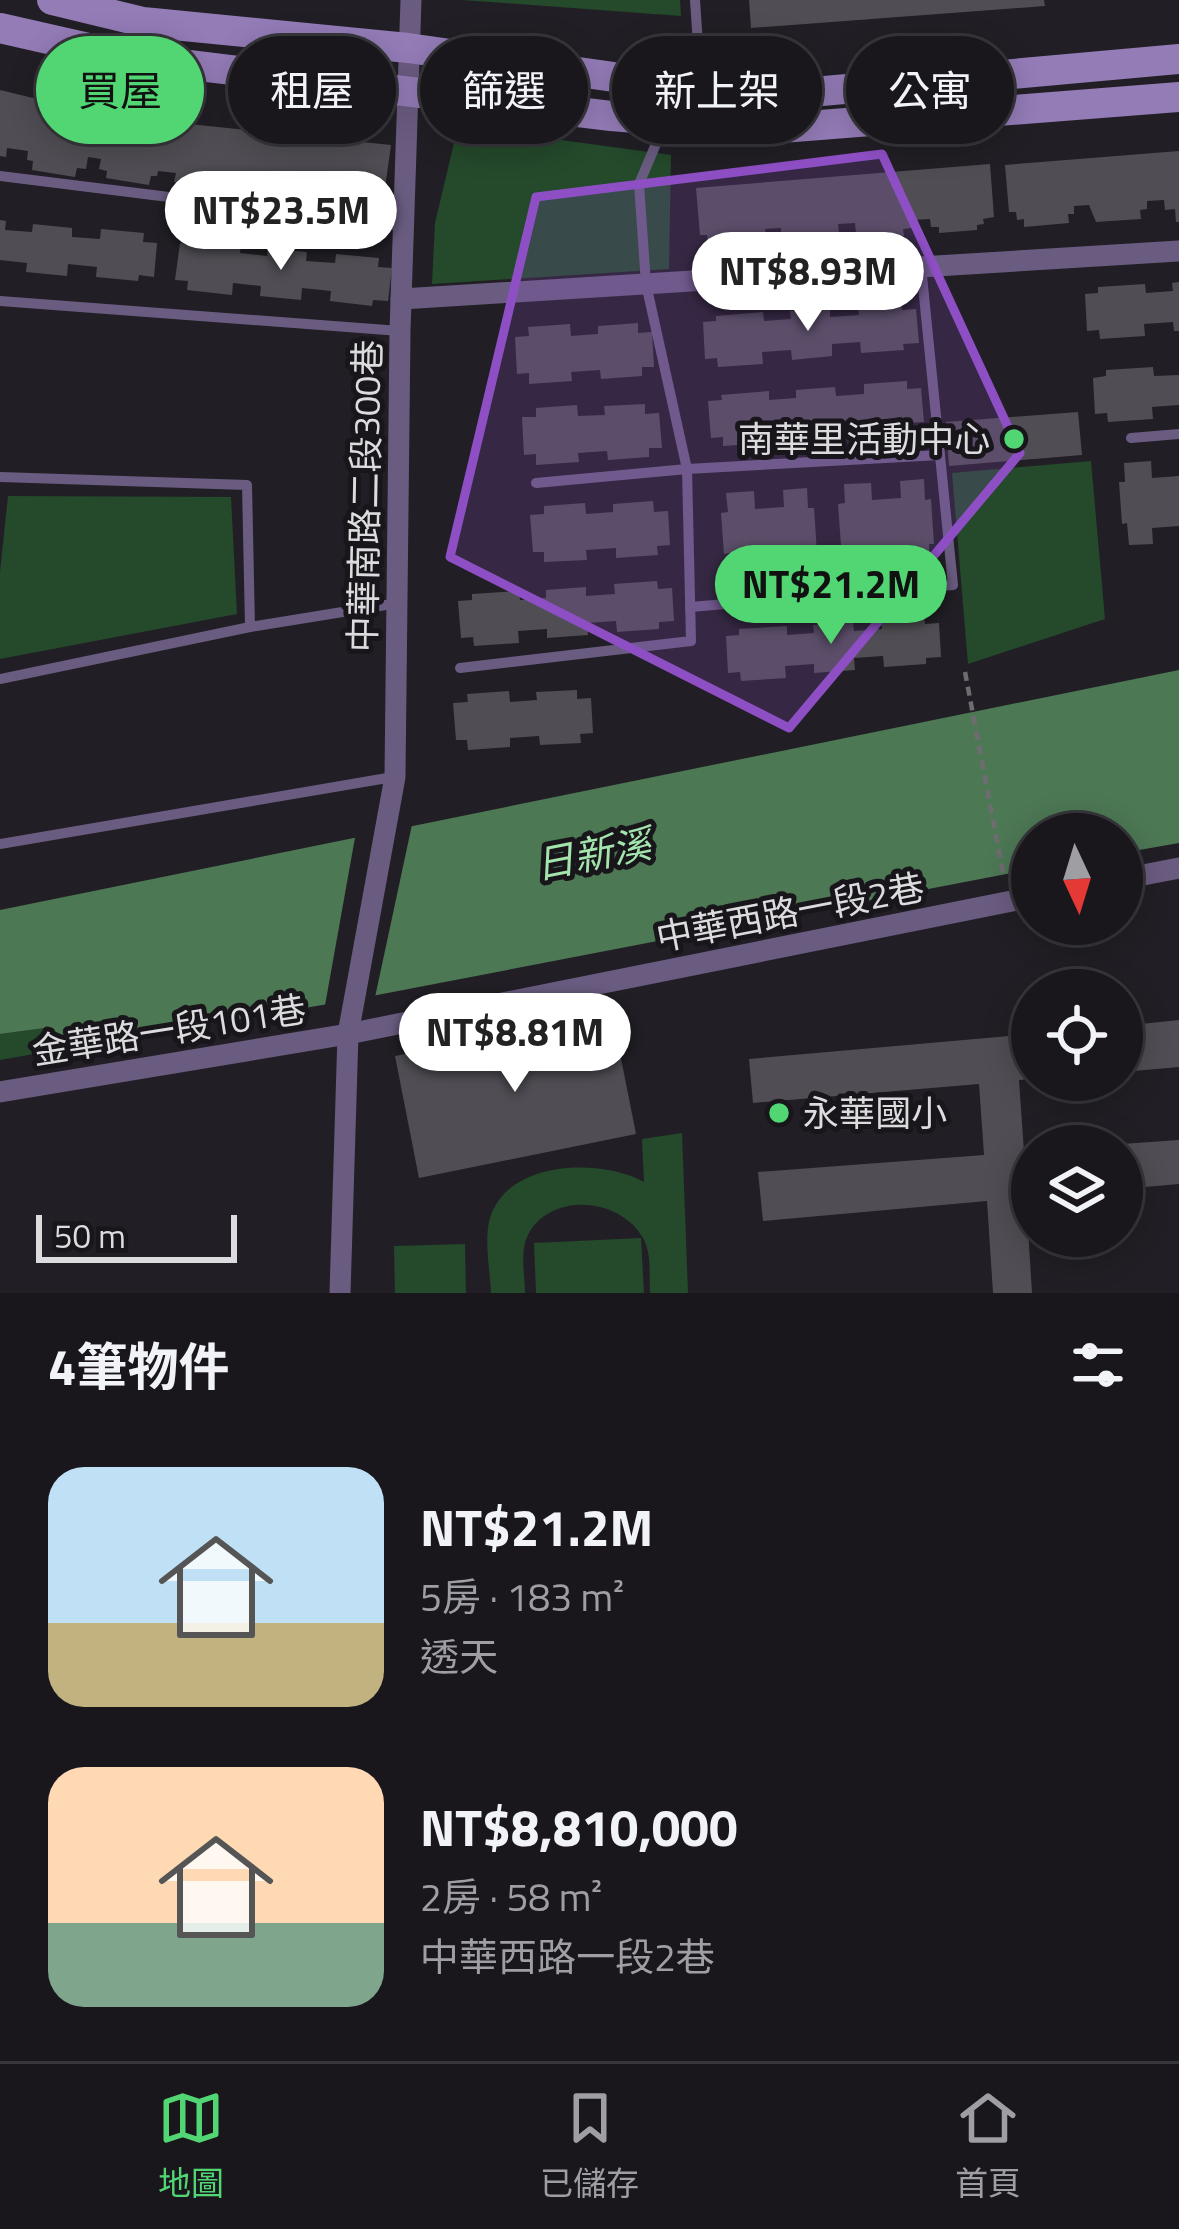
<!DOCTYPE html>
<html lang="zh-TW">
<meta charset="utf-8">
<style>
:root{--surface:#19171c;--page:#222025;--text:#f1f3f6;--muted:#9f9fa3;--line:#37363b;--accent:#52d673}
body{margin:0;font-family:"Titillium Web","Noto Sans TC",sans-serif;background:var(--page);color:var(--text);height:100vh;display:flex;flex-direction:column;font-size:45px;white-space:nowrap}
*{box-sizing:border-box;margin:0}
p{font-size:39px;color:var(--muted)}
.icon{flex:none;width:66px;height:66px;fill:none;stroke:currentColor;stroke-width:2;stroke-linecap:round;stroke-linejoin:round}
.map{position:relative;height:1293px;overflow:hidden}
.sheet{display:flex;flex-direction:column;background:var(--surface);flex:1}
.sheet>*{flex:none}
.guide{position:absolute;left:36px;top:36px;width:1107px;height:108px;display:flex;gap:24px}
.needle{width:78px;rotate:176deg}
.controls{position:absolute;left:1011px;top:813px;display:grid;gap:24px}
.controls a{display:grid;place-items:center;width:132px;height:132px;border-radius:50%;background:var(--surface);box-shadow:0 6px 30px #0003,0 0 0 3px var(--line);font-size:60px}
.scale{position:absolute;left:36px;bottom:30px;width:201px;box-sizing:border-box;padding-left:12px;border:6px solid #dcdbde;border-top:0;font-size:33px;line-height:42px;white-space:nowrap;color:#dcdbde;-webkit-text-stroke:9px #18161b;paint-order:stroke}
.price{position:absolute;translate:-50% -102px;padding:0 27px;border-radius:42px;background:#fff;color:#222;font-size:39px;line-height:78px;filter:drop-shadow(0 3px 6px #0008)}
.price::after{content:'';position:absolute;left:50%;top:72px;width:36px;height:27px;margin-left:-18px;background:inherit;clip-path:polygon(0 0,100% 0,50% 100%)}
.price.current{background:var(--accent);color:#111}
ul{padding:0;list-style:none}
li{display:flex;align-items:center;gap:36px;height:300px;padding:0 48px}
li span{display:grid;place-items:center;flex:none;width:336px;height:240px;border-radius:36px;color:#555}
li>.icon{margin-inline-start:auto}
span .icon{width:144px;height:144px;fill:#fffc;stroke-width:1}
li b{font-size:51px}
h2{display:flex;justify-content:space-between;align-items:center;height:144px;padding:0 48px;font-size:51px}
.tag{padding:0 42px;border-radius:54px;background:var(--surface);box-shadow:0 6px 30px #0003,0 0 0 3px var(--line);font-size:42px;line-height:108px}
.tag.current{background:var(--accent);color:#111}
.dock{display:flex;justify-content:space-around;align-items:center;height:168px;border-top:3px solid var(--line);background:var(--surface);font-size:33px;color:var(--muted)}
.dock a{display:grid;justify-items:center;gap:6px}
.dock .current{color:var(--accent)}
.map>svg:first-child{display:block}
.green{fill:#24492b}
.water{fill:#4d7854}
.pier{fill:#211f25}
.building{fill:#504e54}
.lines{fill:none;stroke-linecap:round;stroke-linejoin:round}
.path{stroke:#6e6c71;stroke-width:4.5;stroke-dasharray:9 6;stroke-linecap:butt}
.lane{stroke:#6a5c80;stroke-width:10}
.street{stroke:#6a5c80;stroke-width:21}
.secondary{stroke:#947cb7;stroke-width:30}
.marked{fill:#8e4fc5;fill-opacity:0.2;stroke:#8e4fc5;stroke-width:9;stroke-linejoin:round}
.poi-dot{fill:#52d673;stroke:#18161b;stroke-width:4.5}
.labels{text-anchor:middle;stroke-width:10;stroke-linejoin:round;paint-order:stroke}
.poi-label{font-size:36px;fill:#dcdbde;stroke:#18161b;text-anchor:end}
.street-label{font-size:36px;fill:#dcdbde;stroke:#18161b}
.water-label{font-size:39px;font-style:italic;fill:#a3e5ad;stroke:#18161b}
</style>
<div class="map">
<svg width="1179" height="1293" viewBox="0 0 1179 1293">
<rect width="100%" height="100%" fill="#211f25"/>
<!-- green -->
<g class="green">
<polygon points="462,0 680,0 681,16"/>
<polygon points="458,126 671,155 669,269 432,284 435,223"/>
<polygon points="1091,461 1105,619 968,664 952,473"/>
<polygon points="8,496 231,497 237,614 0,659 0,572"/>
<polygon points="46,1028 57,1050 0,1060 0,1034"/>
<path d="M682,1133L688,1293H650C649,1275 652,1254 643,1238C619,1196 548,1192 527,1237C520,1253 525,1276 525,1293H491C490,1268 482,1233 493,1210C516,1160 603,1159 644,1182L642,1139Z"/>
<polygon points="641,1238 644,1293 536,1293 534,1243"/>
<polygon points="465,1244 466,1293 395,1293 394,1246"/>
</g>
<!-- water -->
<polygon class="water" points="1179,670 1179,843 1122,853 1122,834 1032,834 1032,869 346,1001 57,1050 45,1028 0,1034 0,910"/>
<!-- pier -->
<polygon class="pier" points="413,820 374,1002 324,1011 356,832"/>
<!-- building -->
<g class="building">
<polygon points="749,0 1044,0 1045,6 751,28"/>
<polygon points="0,90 103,115 391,145 383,202 373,201 372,207 366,206 365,211 327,205 328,199 320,198 321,190 305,187 303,198 294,197 293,205 256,199 257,193 247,191 249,182 234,180 233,189 225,187 224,197 180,190 181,183 174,182 176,173 158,171 157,176 151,176 149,185 106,178 107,171 99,169 101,159 88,157 86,169 77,168 75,177 32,170 33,161 27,160 28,151 7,148 6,157 0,156"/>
<polygon points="1179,151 1179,222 1176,222 1175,209 1165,210 1164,200 1147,201 1147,209 1140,210 1141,219 1096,222 1089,205 1074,206 1074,214 1068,214 1069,223 1024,227 1024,219 1017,220 1016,212 1009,212 1005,165"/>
<polygon points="990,164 994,217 983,219 984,224 977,225 977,230 939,233 939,227 931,227 930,219 912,220 912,228 903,229 904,236 866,239 866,232 856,233 855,223 838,224 839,232 832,233 832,242 788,245 787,238 781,238 781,228 765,229 766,236 759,237 760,246 716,250 715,242 708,243 707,235 700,235 696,188"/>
<polygon points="0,220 6,221 5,230 32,232 33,224 72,228 72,237 100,239 101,229 144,233 143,242 157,243 154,277 139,275 138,281 96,277 97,267 68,264 67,276 26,272 27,263 0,260"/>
<polygon points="194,239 241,244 240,253 267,256 268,248 307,252 306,261 335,263 336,254 379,258 378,267 392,268 388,301 373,300 372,306 330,301 331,291 302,288 301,300 260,296 261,286 233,283 232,295 187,290 188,281 175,280 180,243 193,244"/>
<polygon points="1179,282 1179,331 1174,331 1173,322 1144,324 1145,336 1100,339 1099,330 1087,331 1085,294 1098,293 1098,287 1145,284 1146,293 1173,291 1172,283"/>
<polygon points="901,302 902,310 916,309 919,343 903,344 904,350 861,353 860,342 832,344 832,356 792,360 791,350 762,352 763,364 718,367 717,358 705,359 703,322 716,321 716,316 763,312 764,321 791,319 790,311 830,308 830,317 859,315 858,305"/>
<polygon points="638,323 638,333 652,332 654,367 642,367 642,376 601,379 600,370 571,372 572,381 529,384 529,373 517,374 515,337 529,336 528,327 570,324 571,336 598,334 598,326"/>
<polygon points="1153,367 1154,376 1179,375 1179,405 1152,407 1153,419 1108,422 1107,413 1095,414 1093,378 1106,376 1106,370"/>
<polygon points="907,381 907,389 921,388 924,422 909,423 909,429 866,432 866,421 837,423 838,436 797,438 796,429 768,431 769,443 723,446 723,437 711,438 708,401 722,400 721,395 769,391 769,400 796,398 796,390 835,387 836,396 864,394 864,384"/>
<polygon points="645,404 645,414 659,413 662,448 649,448 649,457 608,460 607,451 578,453 579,462 536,465 536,454 524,455 522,417 536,417 536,408 577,405 578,416 605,415 604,406"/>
<polygon points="1078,412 1082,455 949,466 946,422"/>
<polygon points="1151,461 1152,478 1179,476 1179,526 1152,528 1153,544 1129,545 1127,523 1122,524 1119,482 1125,482 1124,463"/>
<polygon points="924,479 925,500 931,499 934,544 929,544 930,563 903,565 902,548 872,549 873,565 848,567 847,545 841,545 838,504 845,503 844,484 871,483 872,500 901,498 900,481"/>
<polygon points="807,488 808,508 814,508 817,553 812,553 813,572 786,574 785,556 754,558 755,574 731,575 730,553 724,554 721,513 728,512 726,493 754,491 755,509 784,507 783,490"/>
<polygon points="653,501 654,512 668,511 670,545 657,546 658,555 616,558 616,548 586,550 587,560 544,562 544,552 533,552 530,515 544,514 544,506 585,503 586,514 613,512 613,504"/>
<polygon points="657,581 658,589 672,588 674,621 659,622 659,629 617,632 616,621 587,623 588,635 547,638 547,629 518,631 519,643 474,646 473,637 461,638 458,601 472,600 472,594 519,591 520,600 546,598 546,590 586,587 586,596 615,594 614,584"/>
<polygon points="924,616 925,624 939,623 941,657 926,658 926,664 884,667 883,656 854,658 855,670 814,673 814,664 785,666 786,678 741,681 740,672 728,673 726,636 739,635 739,629 787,626 787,635 814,633 813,625 853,622 854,631 882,629 881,619"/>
<polygon points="577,690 577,699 591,698 593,733 580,734 581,743 540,745 539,736 510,738 510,747 468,750 467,740 456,740 453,703 468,702 467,694 509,691 510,702 537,700 536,692"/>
<polygon points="612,1013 636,1134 419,1178 395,1056"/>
<polygon points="1179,1020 1179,1067 1122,1072 1122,1026"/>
<polygon points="1032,1034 1032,1079 1019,1080 1024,1152 1032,1151 1032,1197 1026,1198 1032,1293 993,1293 987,1201 763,1221 758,1172 984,1155 979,1084 753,1103 749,1059"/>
<polygon points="1179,1140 1179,1184 1122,1189 1122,1144"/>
</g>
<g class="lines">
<!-- path -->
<polyline class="path" points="965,672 1004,878"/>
<!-- lane -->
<g class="lane">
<polyline points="0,176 402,226"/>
<polyline points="0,301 400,331"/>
<polyline points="1131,438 1179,434"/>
<polyline points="0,477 247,485 250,627"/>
<polyline points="536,483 687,469 940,455"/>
<polyline points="690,607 953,585 921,266"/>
<polyline points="460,668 691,641 687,469 646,284 639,184 698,45 695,0"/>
<polyline points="0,679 250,627 398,603"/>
<polyline points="0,844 393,777"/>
</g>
<!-- street -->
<g class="street">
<polyline points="401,299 1179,251"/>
<polyline points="1122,879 1179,868"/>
<polyline points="0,1092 348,1034 1032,897"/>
<polyline points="340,1293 348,1034 395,777 400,331 411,0"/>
</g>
<!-- secondary -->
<g class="secondary">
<polyline points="52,0 143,22 408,48 756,97 1179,59"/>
<polyline points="0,28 132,58 611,116 769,129 1179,97"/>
</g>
</g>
<!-- marked area -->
<path class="marked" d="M882,154L1020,453L789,728L450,557L536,197Z"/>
<!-- markers -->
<g class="poi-dot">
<circle cx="1014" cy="439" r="12"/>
<circle cx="779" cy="1113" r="12"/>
</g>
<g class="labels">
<!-- poi labels -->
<g class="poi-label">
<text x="990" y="452">南華里活動中心</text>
<text x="803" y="1126" text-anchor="start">永華國小</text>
</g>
<!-- street labels -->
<g class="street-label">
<text transform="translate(365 496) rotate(-89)" y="13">中華南路二段300巷</text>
<text transform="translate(790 912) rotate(-11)" y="13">中華西路一段2巷</text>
<text transform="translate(169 1030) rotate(-9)" y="13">金華路一段101巷</text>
</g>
<!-- water labels -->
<g class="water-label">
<text transform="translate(593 854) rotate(-11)" y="14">日新溪</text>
</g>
</g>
</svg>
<div class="controls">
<a><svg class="needle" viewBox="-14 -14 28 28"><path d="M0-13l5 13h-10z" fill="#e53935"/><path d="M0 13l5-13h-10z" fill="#9f9fa3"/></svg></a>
<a><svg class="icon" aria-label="locate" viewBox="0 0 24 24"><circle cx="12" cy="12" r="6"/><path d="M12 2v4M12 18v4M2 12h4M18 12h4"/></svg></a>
<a><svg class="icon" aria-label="layers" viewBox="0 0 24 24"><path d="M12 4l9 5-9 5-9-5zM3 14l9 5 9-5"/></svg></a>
</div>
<div class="scale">50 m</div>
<b class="price" style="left:281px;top:273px">NT$23.5M</b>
<b class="price" style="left:808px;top:334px">NT$8.93M</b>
<b class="price current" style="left:831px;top:647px">NT$21.2M</b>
<b class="price" style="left:515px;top:1095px">NT$8.81M</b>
<div class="guide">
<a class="tag current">買屋</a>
<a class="tag">租屋</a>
<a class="tag">篩選</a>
<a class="tag">新上架</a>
<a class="tag">公寓</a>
</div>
</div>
<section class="sheet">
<h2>4筆物件<svg class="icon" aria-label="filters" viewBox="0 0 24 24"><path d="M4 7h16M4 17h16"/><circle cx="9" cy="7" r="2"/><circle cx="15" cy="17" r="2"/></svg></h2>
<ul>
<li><span style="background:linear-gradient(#bfe0f5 65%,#c2b280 0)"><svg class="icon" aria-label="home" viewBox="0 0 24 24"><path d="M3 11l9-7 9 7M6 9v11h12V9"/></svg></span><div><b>NT$21.2M</b><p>5房 · 183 m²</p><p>透天</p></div></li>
<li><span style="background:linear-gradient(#ffd9b3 65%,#7fa58c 0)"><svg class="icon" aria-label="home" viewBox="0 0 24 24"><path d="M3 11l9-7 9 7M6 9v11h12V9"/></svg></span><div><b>NT$8,810,000</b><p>2房 · 58 m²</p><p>中華西路一段2巷</p></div></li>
</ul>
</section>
<nav class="dock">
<a class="current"><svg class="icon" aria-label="map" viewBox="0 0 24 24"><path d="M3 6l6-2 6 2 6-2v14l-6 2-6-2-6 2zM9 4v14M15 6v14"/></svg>地圖</a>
<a><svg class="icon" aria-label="saved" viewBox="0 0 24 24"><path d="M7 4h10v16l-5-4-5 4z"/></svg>已儲存</a>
<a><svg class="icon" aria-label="home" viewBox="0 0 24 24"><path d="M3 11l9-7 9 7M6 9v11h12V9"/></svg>首頁</a>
</nav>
